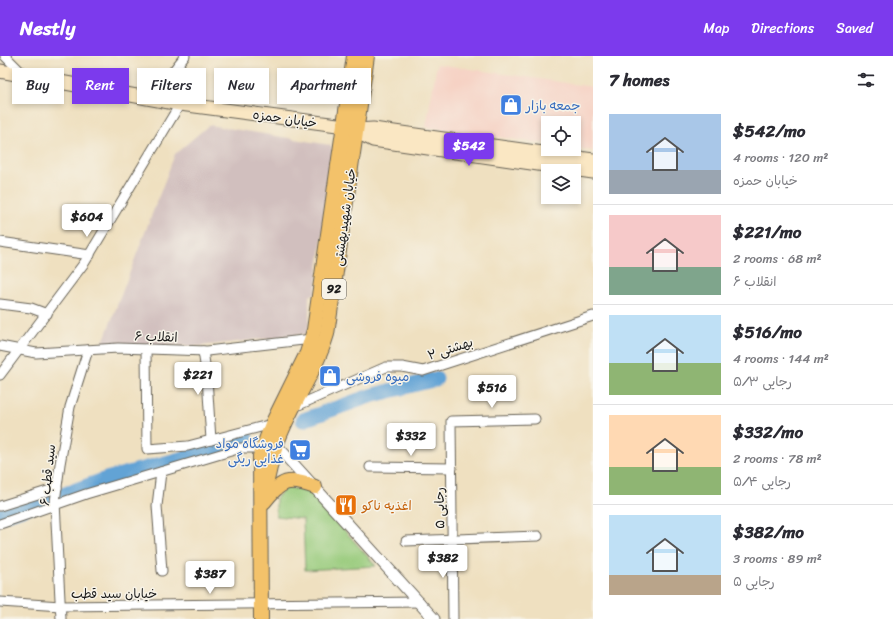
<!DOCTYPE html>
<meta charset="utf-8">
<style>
:root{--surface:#fff;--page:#f2f2f3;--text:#2b2b33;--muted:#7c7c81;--line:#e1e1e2;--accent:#7c3aed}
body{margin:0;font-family:Sriracha,"Playpen Sans Arabic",sans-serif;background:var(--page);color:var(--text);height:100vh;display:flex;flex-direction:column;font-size:15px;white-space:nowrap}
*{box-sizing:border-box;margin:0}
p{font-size:13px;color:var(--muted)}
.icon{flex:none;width:22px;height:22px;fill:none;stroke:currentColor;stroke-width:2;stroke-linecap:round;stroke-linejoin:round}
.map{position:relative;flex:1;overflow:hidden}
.details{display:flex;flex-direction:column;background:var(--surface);width:300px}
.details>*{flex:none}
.top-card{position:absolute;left:12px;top:12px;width:380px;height:36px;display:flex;gap:8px}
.buttons{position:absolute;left:541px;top:60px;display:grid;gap:8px}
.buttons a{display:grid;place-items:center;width:40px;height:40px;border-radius:0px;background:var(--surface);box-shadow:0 2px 6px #0003;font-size:20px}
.price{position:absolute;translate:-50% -34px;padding:0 9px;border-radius:4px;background:#fff;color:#222;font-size:13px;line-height:26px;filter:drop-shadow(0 1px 2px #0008)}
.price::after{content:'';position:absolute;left:50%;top:24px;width:12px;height:9px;margin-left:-6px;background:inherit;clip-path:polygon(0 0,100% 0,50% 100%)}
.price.current{background:var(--accent);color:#fff}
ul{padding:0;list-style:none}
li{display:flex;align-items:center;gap:12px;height:100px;padding:0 16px}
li+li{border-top:1px solid var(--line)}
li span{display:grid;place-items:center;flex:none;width:112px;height:80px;border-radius:0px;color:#555}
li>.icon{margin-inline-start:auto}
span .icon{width:48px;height:48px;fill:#fffc;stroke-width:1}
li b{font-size:17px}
h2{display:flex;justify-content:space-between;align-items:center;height:48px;padding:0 16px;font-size:17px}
.tag{padding:0 14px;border-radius:0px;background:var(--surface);box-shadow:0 2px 6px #0003;font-size:14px;line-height:36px}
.tag.current{background:var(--accent);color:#fff}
header{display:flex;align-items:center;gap:24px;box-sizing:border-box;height:56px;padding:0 20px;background:var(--accent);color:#fff}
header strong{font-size:19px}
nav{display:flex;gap:22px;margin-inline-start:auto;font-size:14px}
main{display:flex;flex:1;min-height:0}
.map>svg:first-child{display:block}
.built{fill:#f6d2c4}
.industrial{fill:#d1bfbe}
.green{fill:#98cb7b;stroke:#5a744c}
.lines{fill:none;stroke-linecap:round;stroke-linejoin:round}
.river{stroke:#62a3d5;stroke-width:15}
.minor-casing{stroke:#666155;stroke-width:11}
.tertiary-casing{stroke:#666155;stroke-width:13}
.secondary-casing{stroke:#666155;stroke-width:15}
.primary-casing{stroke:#666155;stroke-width:16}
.minor{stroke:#fff;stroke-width:9}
.tertiary{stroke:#fff;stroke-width:11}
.secondary{stroke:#fae7c3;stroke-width:13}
.primary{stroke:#f3c26a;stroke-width:14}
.labels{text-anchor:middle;stroke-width:3;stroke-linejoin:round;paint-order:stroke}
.shield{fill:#f7f3e8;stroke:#5e5c59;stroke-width:1}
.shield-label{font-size:12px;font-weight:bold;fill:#1c1c1c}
.shop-label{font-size:13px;fill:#366cbe;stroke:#f7f3e8;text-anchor:start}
.street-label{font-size:13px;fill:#1c1c1c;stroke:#f7f3e8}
.food-label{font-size:13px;fill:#c56008;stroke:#f7f3e8;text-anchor:start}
</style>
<header>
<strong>Nestly</strong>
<nav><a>Map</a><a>Directions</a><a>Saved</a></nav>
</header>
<main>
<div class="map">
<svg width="593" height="563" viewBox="0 0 593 563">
<rect width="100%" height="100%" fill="#f7f3e8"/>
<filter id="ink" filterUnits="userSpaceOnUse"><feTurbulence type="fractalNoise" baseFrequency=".025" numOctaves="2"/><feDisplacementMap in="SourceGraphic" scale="8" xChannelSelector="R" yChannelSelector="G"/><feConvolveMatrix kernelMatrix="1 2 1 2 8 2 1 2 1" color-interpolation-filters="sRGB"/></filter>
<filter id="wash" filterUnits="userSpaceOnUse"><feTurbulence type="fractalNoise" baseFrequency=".012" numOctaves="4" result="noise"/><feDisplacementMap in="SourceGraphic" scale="16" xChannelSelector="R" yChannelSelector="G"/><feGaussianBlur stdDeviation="0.9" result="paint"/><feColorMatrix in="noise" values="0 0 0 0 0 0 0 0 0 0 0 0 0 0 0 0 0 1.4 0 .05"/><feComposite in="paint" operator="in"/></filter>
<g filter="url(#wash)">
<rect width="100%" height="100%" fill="#efe0c0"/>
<!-- built -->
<polygon class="built" points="437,8 593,31 593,95 574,92 574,67 548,67 548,88 426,71"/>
<!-- industrial -->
<polygon class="industrial" points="209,69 330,89 333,95 315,237 309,240 309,269 307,278 200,290 102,289 175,98"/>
<!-- green -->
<polygon class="green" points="285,432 309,434 376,510 305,514 303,463 276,460 276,442"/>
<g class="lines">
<!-- river -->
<g class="river">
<polyline points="303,364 370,340 436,323"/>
<polyline points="62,439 106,423 195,399 246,382"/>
<polyline points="0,460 49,444"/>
</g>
</g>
</g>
<g filter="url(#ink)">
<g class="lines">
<!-- minor casing -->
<g class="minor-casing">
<g id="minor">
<polyline points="5,0 25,20"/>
<polyline points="161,44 170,19 185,0"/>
<polyline points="0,186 90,199"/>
<polyline points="0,248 31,252 47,258"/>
<polyline points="0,290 36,297 118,292 207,295 312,283"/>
<polyline points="146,293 147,393 188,390 272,368"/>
<polyline points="203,295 207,322 211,384"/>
<polyline points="0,319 85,206 180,48"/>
<polyline points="294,351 386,311 402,311 423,315 593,260"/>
<polyline points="370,411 452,412"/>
<polyline points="161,416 157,450 162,515"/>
<polyline points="0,450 57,432"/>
<polyline points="0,468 86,438 241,392 263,392"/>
<polyline points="406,485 538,480"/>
<polyline points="0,546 61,550 420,546"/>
<polyline points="61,563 55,446 60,408 70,351 88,294"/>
<polyline points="453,563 451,365 535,363"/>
</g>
</g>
<!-- tertiary casing -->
<g class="tertiary-casing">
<polyline id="tertiary" points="271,386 276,389 434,563"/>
</g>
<!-- secondary casing -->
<g class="secondary-casing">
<g id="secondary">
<polyline points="0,15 180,48 345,70 373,84 593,116"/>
<polyline points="356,74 373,73 593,104"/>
</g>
</g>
<!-- primary casing -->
<g class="primary-casing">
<g id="primary">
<path d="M265,432C269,418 271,403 276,390C289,351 315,318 327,278L367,0"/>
<path d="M264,446C281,424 289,421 315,431"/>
<polyline points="261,563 260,400 272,368 307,297 314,274 354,0"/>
</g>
</g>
<!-- minor -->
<use href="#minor" class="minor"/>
<!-- tertiary -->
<use href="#tertiary" class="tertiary"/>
<!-- secondary -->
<use href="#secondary" class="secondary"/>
<!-- primary -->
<use href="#primary" class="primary"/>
</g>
</g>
<!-- icons -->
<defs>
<g id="shop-square" transform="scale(1.15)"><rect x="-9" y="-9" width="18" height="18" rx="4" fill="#3f7fe0" stroke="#f7f3e8"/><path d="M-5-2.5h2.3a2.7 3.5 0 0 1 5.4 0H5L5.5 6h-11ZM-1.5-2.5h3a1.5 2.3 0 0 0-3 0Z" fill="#fff"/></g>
<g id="supermarket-square" transform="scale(1.15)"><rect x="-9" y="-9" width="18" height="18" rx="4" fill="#3f7fe0" stroke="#f7f3e8"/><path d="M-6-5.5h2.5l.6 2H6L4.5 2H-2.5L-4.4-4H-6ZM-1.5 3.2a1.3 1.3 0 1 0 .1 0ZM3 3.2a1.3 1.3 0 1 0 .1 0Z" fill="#fff"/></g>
<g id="restaurant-square" transform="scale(1.15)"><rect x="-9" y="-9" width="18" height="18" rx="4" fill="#e8710a" stroke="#f7f3e8"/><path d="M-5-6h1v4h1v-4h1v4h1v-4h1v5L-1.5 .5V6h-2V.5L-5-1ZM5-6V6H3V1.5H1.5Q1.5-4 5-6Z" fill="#fff"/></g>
</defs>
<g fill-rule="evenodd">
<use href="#shop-square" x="511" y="49"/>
<use href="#shop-square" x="330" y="320"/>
<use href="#supermarket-square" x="300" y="394"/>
<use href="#restaurant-square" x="346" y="449"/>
</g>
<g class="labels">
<!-- shield labels -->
<rect class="shield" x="322" y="223" width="24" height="20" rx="3"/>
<g class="shield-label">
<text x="334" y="237">92</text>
</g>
<!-- shop labels -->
<g class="shop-label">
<text x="526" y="54">جمعه بازار</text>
<text x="346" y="325">میوه فروشی</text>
<text x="284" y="392" text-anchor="end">فروشگاه مواد<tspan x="284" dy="15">غذایی ریگی</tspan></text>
</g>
<!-- street labels -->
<g class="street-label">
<text transform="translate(285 62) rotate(8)" y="5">خیابان حمزه</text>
<text transform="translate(344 161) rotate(-82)" y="5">خیابان شهیدبهشتی</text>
<text transform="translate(156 280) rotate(2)" y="5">انقلاب ۶</text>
<text transform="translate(450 292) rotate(-18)" y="5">بهشتی ۲</text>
<text transform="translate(47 419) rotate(-84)" y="5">سید قطب ۶</text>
<text transform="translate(439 452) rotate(-91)" y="5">رجایی ۵</text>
<text x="114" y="542">خیابان سید قطب</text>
</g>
<!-- food labels -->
<g class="food-label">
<text x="362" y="454">اغذیه ناکو</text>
</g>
</g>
</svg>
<div class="buttons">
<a><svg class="icon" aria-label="locate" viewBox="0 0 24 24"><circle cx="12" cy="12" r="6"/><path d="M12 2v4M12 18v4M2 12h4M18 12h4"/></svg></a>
<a><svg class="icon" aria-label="layers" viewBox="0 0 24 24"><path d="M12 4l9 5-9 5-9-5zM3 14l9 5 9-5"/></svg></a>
</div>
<b class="price current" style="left:469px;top:111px">$542</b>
<b class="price" style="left:87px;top:182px">$604</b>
<b class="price" style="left:198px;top:340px">$221</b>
<b class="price" style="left:492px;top:353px">$516</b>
<b class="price" style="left:411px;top:401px">$332</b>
<b class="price" style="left:443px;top:523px">$382</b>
<b class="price" style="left:210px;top:539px">$387</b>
<div class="top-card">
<a class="tag">Buy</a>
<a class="tag current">Rent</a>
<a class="tag">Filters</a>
<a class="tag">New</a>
<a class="tag">Apartment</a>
</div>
</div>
<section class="details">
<h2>7 homes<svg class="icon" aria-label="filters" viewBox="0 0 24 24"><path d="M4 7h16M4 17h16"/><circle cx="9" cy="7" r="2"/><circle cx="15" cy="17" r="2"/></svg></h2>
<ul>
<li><span style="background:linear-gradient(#a9c7e8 70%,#9aa5b1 0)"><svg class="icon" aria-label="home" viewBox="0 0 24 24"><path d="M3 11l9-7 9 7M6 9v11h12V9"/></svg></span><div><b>$542/mo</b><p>4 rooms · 120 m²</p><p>خیابان حمزه</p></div></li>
<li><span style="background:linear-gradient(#f6c9c9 65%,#7fa58c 0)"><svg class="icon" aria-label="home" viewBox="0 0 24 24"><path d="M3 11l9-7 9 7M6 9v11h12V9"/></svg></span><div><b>$221/mo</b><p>2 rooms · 68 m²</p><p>انقلاب ۶</p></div></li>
<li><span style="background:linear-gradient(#bfe0f5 60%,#8fb573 0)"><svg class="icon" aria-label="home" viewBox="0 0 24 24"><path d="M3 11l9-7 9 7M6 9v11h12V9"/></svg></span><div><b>$516/mo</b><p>4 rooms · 144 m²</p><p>رجایی ۵/۳</p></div></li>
<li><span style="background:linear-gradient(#ffd9b3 65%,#8fb573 0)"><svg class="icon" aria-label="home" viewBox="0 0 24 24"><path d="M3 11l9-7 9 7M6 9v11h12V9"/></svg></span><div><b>$332/mo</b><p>2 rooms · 78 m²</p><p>رجایی ۵/۴</p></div></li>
<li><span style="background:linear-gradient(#bfe0f5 75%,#b9a48a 0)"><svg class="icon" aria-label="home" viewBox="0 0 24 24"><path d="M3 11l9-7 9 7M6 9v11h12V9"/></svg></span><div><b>$382/mo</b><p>3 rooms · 89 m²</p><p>رجایی ۵</p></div></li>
</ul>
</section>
</main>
